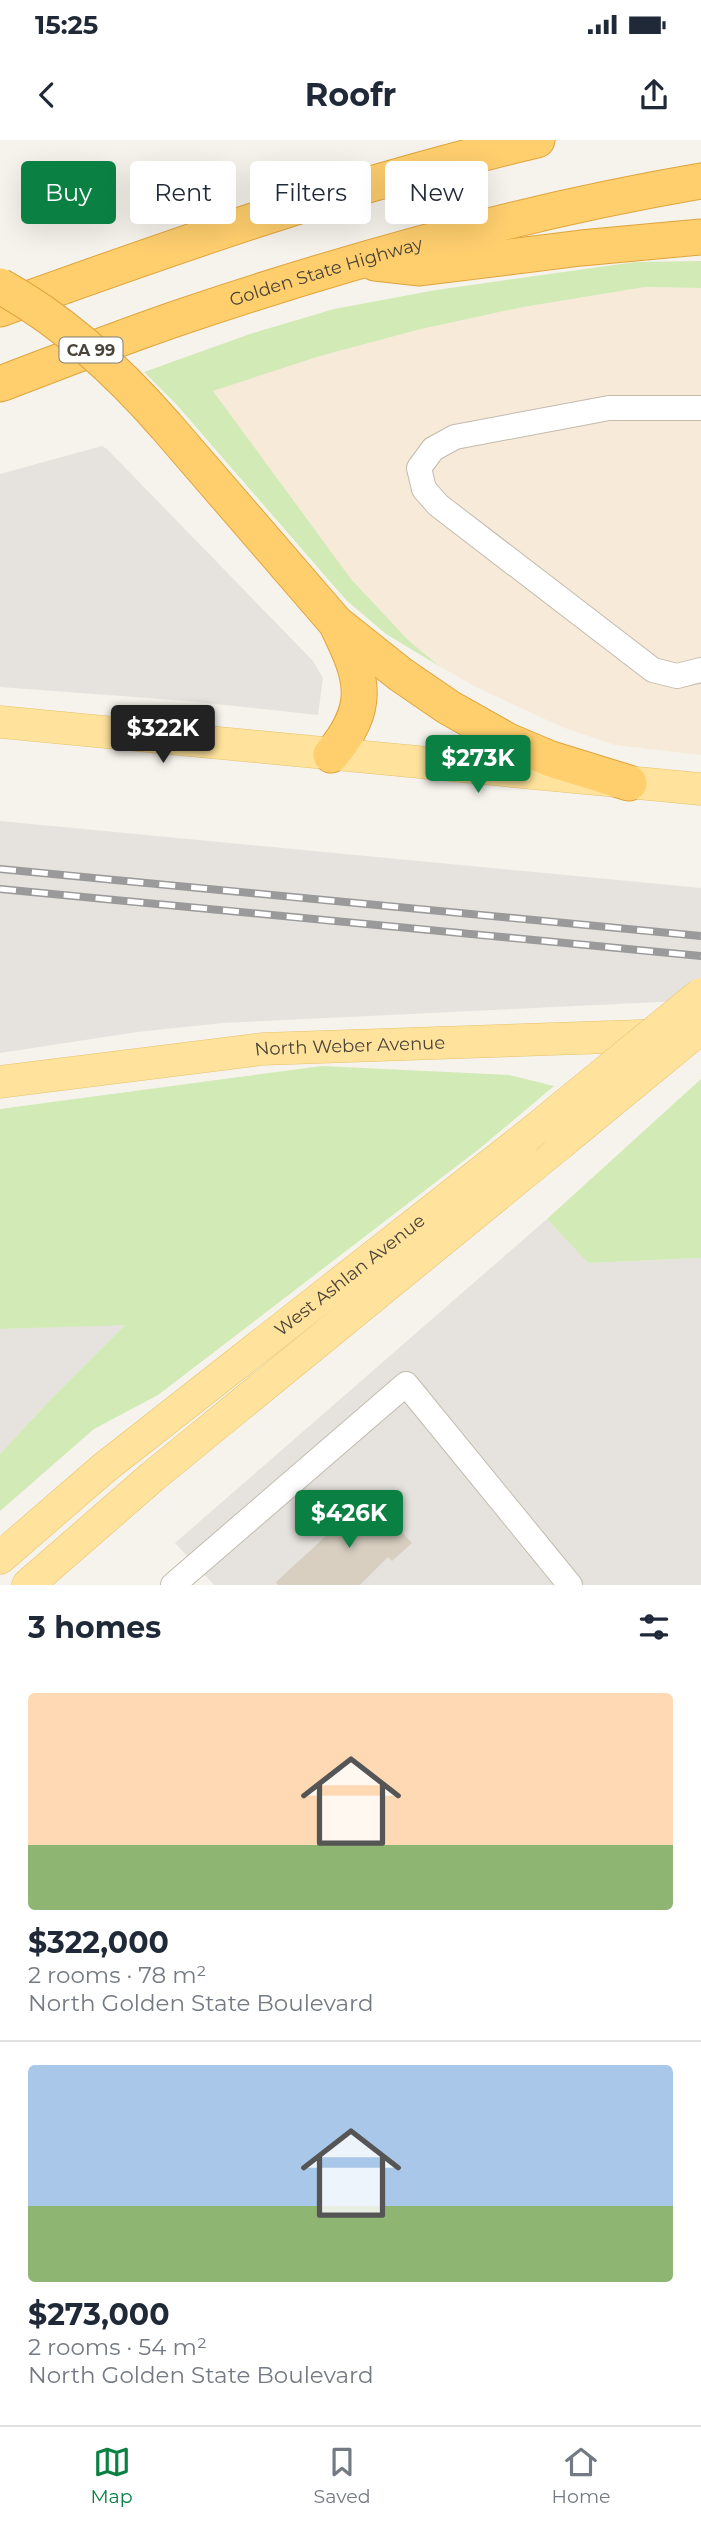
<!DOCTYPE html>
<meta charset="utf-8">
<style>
:root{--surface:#fff;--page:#f6f6f7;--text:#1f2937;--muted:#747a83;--line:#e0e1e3;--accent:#0b8043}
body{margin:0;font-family:Montserrat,sans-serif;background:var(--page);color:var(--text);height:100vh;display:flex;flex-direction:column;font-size:26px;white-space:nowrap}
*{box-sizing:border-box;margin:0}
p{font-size:23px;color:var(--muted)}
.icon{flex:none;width:38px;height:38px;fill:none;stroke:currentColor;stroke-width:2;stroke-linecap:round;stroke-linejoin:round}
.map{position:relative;height:1445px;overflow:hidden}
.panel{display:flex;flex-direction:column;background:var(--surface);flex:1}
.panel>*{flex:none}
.banner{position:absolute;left:21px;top:21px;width:660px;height:63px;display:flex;gap:14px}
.price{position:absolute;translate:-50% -60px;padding:0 16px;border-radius:7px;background:var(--accent);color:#fff;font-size:23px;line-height:46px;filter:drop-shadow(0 2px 4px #0008)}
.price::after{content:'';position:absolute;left:50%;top:42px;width:21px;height:16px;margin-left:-10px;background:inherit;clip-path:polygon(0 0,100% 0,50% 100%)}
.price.on{background:#222;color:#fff}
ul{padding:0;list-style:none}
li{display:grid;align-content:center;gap:14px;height:371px;padding:0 28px}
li+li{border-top:2px solid var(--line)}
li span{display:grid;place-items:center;height:217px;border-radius:7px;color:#555}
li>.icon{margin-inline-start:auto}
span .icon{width:126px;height:126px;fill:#fffc;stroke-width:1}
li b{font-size:30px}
h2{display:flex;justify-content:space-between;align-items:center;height:84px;padding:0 28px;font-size:30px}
.tag{padding:0 24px;border-radius:7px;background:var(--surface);box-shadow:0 7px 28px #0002;font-size:24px;line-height:63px}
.tag.on{background:var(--accent);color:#fff}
.status{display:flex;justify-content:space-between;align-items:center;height:49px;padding:0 35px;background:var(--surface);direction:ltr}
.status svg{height:19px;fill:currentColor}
header{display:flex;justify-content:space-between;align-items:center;height:91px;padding:0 28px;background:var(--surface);font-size:32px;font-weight:700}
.dock{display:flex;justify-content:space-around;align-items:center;height:98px;border-top:2px solid var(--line);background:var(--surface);font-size:19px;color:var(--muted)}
.dock a{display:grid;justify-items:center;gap:4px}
.dock .on{color:var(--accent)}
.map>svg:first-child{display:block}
.commercial{fill:#f7ead8}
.industrial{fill:#e6e2dd}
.green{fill:#d2eab5}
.building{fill:#d8cfc1}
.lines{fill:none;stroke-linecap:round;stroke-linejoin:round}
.minor-casing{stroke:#c2bbae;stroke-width:26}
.major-casing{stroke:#e6c16a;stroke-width:33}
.highway-casing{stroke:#e0a43c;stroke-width:37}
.minor{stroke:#fff;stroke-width:24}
.major{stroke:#ffe39c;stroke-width:32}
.highway{stroke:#ffcf6e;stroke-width:35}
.rail-casing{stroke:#9a9a9a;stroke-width:8}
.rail{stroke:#fff;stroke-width:5;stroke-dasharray:16;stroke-linecap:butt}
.major-bridge-casing{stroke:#e6c16a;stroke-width:33;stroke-linecap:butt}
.highway-bridge-casing{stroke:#e0a43c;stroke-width:37;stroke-linecap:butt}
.major-bridge{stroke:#ffe39c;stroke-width:32}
.highway-bridge{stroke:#ffcf6e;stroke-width:35}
.labels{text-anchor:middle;stroke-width:5;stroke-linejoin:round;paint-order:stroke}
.shield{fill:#fff;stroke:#817c74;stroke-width:2}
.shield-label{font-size:16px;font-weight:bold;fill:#4b4439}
.street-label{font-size:18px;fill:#4b4439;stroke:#fff}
</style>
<div class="status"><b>15:25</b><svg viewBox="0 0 49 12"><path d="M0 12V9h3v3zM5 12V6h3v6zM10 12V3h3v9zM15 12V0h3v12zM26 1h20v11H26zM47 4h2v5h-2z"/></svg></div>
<header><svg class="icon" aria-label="back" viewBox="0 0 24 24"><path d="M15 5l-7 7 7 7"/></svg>Roofr<svg class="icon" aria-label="share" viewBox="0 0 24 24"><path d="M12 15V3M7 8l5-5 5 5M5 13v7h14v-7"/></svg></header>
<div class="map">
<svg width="701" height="1445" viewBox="0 0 701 1445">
<rect width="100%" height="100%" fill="#f6f3ec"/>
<!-- commercial -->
<polygon class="commercial" points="645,147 701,148 701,615 615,605 562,587 476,547 439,526 408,500 351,439 213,251 320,216 421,189 523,167"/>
<!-- industrial -->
<g class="industrial">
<polygon points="102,306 107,309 313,521 323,538 318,575 188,561 0,547 0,334"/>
<polygon points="0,681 701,748 701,860 223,883 137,892 0,913"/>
<polygon points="547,1079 588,1123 701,1118 701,1445 214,1445 175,1403"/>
<polygon points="126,1184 52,1258 0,1314 0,1189"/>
</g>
<!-- green -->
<g class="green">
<polygon points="701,121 701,148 645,147 523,167 421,189 320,216 213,251 351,439 408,500 439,526 386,494 346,460 176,264 144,232 250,194 334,169 436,150 635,122"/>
<polygon points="322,926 509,935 554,946 479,1009 158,1255 94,1289 0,1371 0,1314 52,1258 125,1185 0,1189 0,969"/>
<polygon points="701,939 701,1118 588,1123 547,1079"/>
</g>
<!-- building -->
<polygon class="building" points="352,1360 357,1365 364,1360 383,1379 387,1376 412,1403 392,1421 388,1417 360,1445 278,1445 276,1442 339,1384 332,1378"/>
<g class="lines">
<!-- minor casing -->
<g class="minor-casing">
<g id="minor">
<polyline points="701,268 609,268 455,297 433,309 419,328 424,349 438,365 653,530 677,536 701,530"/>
<polyline points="173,1445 406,1244 570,1445"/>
</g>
</g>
<!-- major casing -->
<g class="major-casing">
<g id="major">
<polyline points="0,582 701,649"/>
<path id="s1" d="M0,942L262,909L668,895"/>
<path id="s2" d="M0,1418L104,1328L526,997"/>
<polyline points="28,1445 152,1337 561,1003"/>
</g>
</g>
<!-- highway casing -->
<g class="highway-casing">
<g id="highway">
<polyline points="375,123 420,128 581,108 701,97"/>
<path d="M0,169C177,105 353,43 537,0"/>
<path id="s3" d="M0,244C61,221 122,197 184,176C353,119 525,71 701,41"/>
<polyline points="166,286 336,483 400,534 448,567 508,601 551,619 629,643"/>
<path d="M331,615C371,567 364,540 338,487"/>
</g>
</g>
<!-- minor -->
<use href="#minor" class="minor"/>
<!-- major -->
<use href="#major" class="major"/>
<!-- highway -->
<use href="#highway" class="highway"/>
<!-- rail casing -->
<g class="rail-casing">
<g id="rail">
<polyline points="0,729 701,796"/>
<polyline points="0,749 701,816"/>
</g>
</g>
<!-- rail -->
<use href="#rail" class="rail"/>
<!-- major-bridge casing -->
<g class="major-bridge-casing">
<g id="major-bridge">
<polyline points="526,997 701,854"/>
<polyline points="561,1003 701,888"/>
</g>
</g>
<!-- highway-bridge casing -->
<g class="highway-bridge-casing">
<path id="highway-bridge" d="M0,146C64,181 118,231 166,286"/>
</g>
<!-- major-bridge -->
<use href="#major-bridge" class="major-bridge"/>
<!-- highway-bridge -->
<use href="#highway-bridge" class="highway-bridge"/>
</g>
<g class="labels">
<!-- shield labels -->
<rect class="shield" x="59.5" y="197.5" width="63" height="25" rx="5"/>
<g class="shield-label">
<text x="91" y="216">CA 99</text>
</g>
<!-- street labels -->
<g class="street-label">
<text dy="6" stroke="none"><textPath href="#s3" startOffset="345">Golden State Highway</textPath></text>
<text dy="6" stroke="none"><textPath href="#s1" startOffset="352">North Weber Avenue</textPath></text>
<text dy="6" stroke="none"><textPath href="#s2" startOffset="450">West Ashlan Avenue</textPath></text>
</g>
</g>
</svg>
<b class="price on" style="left:163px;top:625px">$322K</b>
<b class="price" style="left:478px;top:655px">$273K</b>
<b class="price" style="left:349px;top:1410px">$426K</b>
<div class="banner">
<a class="tag on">Buy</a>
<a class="tag">Rent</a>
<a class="tag">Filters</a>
<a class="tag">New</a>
</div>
</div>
<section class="panel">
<h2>3 homes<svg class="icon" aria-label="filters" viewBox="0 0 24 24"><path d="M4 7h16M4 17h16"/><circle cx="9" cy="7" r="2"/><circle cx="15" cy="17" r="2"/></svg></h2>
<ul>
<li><span style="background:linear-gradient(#ffd9b3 70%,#8fb573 0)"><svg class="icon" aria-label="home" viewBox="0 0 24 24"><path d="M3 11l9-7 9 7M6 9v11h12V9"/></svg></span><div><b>$322,000</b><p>2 rooms · 78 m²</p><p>North Golden State Boulevard</p></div></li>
<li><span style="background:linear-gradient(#a9c7e8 65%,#8fb573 0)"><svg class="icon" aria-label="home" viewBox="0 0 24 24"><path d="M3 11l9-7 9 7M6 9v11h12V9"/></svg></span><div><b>$273,000</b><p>2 rooms · 54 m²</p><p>North Golden State Boulevard</p></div></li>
</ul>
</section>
<nav class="dock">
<a class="on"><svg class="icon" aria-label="map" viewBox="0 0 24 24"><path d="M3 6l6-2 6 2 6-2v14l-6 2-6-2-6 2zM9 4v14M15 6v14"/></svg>Map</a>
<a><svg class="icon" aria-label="saved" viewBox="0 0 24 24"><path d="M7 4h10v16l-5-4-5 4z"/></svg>Saved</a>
<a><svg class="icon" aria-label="home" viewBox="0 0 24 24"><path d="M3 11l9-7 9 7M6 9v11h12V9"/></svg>Home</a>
</nav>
